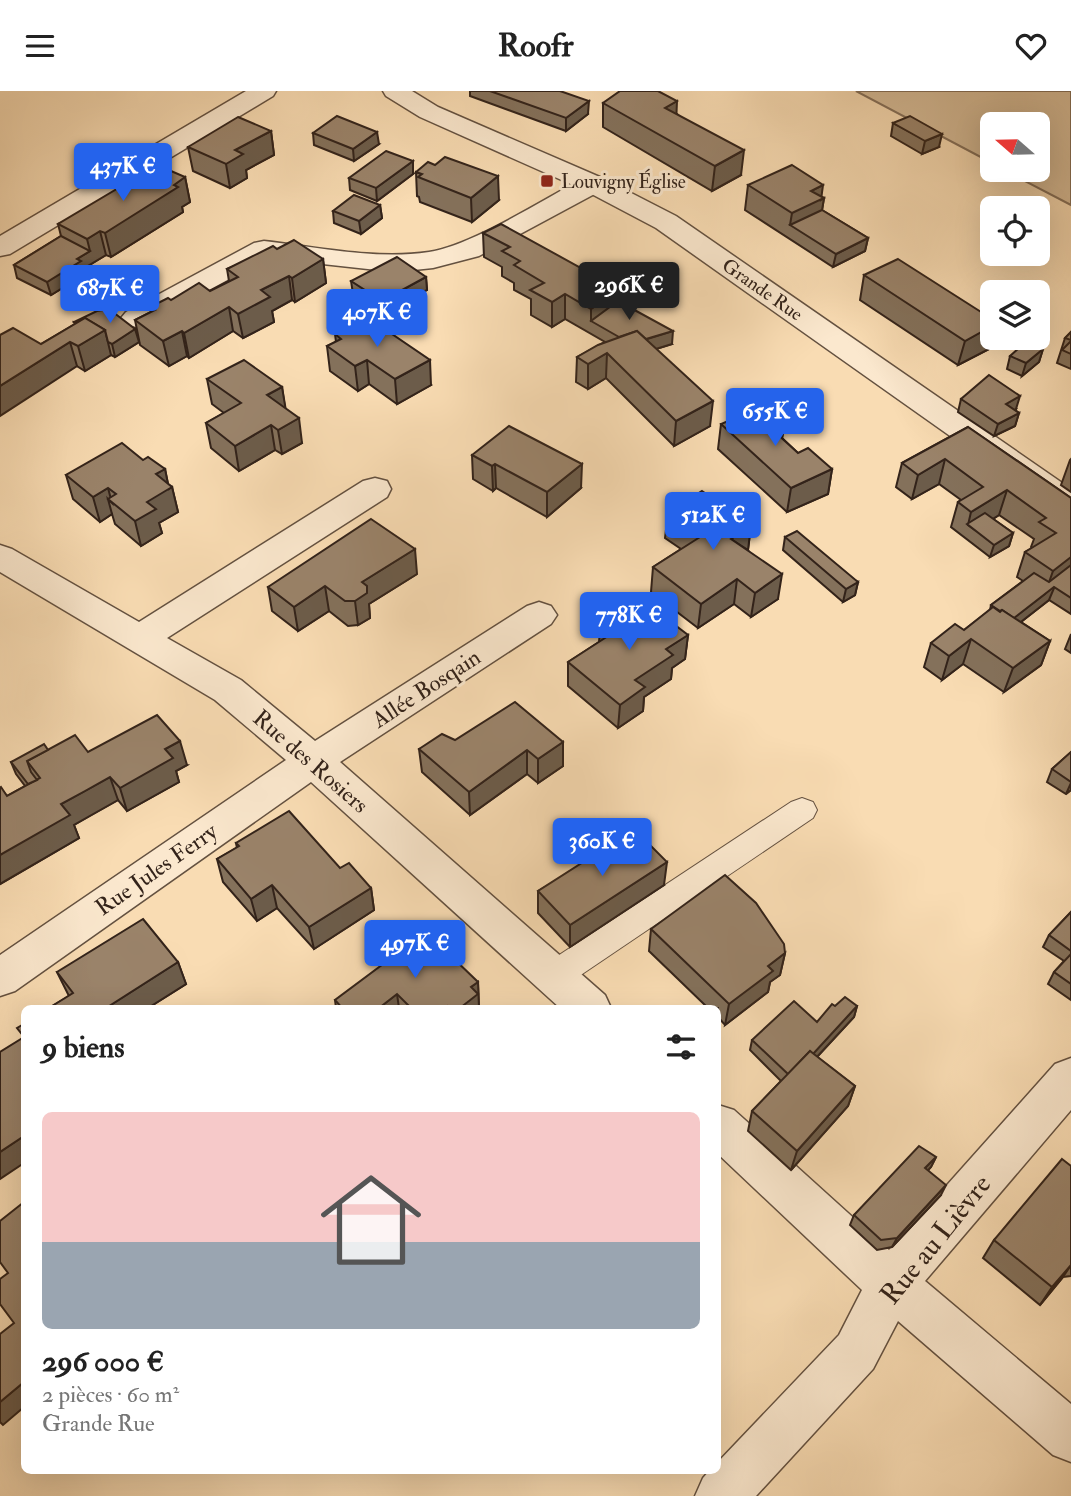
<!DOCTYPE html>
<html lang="fr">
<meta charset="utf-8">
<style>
:root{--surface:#fff;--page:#f6f6f6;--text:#222;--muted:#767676;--line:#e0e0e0;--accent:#2563eb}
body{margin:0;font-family:"IM FELL Double Pica",serif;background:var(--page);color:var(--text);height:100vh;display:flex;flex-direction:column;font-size:26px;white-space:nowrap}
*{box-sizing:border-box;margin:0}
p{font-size:23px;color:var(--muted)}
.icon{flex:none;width:38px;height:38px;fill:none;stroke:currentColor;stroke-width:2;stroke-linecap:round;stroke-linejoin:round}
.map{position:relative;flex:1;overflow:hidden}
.sheet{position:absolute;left:21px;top:914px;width:700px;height:469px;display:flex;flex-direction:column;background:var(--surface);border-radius:10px;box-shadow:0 7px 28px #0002}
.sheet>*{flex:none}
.needle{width:46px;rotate:290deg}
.controls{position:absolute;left:980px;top:21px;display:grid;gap:14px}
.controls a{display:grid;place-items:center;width:70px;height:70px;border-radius:10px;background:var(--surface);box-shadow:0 7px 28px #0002;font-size:35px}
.price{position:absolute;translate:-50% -60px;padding:0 16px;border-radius:7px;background:var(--accent);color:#fff;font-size:23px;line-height:46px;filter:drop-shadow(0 2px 4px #0008)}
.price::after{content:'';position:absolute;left:50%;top:42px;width:21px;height:16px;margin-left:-10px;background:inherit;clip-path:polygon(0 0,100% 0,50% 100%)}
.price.on{background:#222;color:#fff}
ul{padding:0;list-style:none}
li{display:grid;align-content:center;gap:14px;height:371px;padding:0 21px}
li+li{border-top:2px solid var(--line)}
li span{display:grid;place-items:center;height:217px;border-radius:10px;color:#555}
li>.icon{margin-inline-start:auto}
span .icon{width:126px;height:126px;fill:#fffc;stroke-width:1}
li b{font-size:30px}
h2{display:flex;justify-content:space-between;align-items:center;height:84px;padding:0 21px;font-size:30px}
header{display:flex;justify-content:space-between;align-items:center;height:91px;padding:0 21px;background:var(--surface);font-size:32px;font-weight:700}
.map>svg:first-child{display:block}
.green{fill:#d7bd99;stroke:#85705a;stroke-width:2}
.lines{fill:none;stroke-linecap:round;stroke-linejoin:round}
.service-casing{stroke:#645140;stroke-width:2}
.minor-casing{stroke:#645140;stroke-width:3}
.tertiary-casing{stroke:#645140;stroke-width:3}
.service{fill:#fbe8ce;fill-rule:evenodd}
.minor{fill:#fbe8ce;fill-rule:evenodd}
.tertiary{fill:#fbe8ce;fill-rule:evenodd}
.wall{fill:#84715b;stroke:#33231a;stroke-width:2}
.shaded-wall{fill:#6c5c4a;stroke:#33231a;stroke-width:2}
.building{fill:#9a836a;stroke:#33231a;stroke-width:2}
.poi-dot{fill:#8f2418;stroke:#fbe8ce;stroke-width:2.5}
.labels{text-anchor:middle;stroke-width:6;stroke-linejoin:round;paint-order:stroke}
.far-poi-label{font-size:19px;fill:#33231a;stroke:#fbe8ce;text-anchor:start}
.far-street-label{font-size:19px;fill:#33231a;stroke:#fbe8ce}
.street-label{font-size:23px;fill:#33231a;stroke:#fbe8ce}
.near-street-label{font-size:28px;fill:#33231a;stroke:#fbe8ce}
</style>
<header><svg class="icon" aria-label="menu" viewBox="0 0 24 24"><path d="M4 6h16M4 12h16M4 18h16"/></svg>Roofr<svg class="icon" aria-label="heart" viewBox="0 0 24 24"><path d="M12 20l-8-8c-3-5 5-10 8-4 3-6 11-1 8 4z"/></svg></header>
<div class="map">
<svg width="1071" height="1405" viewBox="0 0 1071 1405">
<rect width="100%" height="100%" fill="#f9dcb3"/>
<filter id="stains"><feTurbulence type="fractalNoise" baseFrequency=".00286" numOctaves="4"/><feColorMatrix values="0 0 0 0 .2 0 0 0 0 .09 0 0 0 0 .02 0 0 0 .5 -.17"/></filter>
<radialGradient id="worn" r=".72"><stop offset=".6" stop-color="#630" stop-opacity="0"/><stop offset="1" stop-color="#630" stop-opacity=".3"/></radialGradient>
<!-- green -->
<polygon class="green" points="856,0 1071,0 1071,114 1004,79 1038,79 1038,33 992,33 992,72"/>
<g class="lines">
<!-- service casing -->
<g class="service-casing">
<polygon id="service" points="802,707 813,711 817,719 813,727 566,894 555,898 544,894 539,884 544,874 791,711"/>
</g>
<!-- minor casing -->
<g class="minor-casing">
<g id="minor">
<path d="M593,85L602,87L606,93L602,99L479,165L433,177L395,181L268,167L146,233L136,236L126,233L121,227L126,221L254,152L264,150C318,156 375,169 429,161C473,154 542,109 584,87Z"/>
<polygon points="375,387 387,390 391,398 387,406 167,547 241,589 315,650 527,515 539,511 551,515 557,524 551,533 340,671 605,904 611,917 560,917 311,691 15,900 0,905 0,864 286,669 215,609 0,481 0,454 12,458 139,531 363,390"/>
<polygon points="1071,967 1071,1019 925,1190 1071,1313 1071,1371 1053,1364 898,1230 873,1278 756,1405 695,1405 703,1387 710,1379 718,1379 718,1371 839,1244 862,1199 718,1063 718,1014 734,1019 889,1159 1055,973"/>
</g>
</g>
<!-- tertiary casing -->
<g class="tertiary-casing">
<g id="tertiary">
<polygon points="246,0 276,0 273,5 10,163 0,165 0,145"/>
<polygon points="383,0 412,0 438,16 602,87 676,125 1071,398 1071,425 1059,422 656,137 584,99 420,26 386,5"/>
</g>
</g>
<!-- service -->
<use href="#service" class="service"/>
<!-- minor -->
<use href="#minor" class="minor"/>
<!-- tertiary -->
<use href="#tertiary" class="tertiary"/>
</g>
<!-- wall -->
<g class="wall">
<polygon points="470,0 560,0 588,23 566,40 470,5"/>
<polygon points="603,12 677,23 741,84 712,100 603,36"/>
<polygon points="893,32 939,56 922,63 891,45"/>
<polygon points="271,40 274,64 246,79 247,87 230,97 193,80 188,56"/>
<polygon points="313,42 379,53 354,70 314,54"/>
<polygon points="416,81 499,109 472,131 420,111 419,106 417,105"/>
<polygon points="413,83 377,110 350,99 349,87"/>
<polygon points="185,86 190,111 182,116 183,121 111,166 106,164 83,178 85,183 51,204 17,187 14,174 61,145 58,133"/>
<polygon points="748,94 822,106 824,107 822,119 868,147 865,160 833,176 745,119"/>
<polygon points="380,114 382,127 361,143 334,132 333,120"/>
<polygon points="483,142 619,198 618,210 672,253 656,258 710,335 674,355 606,287 588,298 576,291 577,266 605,251 565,228 552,236 531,224 531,208 514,199 514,192 502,185 502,176 484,166"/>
<polygon points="277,158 323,168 326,192 295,211 292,209 272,220 274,231 243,247 233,240 189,267 187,265 169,275 140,254 135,229 151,221 150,216 171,209 210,200 229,190 227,178"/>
<polygon points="864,184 991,257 958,274 860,209"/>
<polygon points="426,186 427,199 383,223 353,203 351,190"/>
<polygon points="74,231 135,238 139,251 115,266 111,264 85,280 41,253 75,233"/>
<polygon points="1071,241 1071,278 1057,272 1065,247"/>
<polygon points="335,243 431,294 397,313 369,293 358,300 330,280 327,255 336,251"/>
<polygon points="1043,258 1039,271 1022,285 1007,278 1010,265"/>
<polygon points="207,288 282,296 285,317 302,352 282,363 275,359 239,380 211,357 206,332 224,322 212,313"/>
<polygon points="961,308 1016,318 1015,319 1019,322 1015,335 994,345 958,321"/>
<polygon points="721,333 784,336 782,347 798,362 832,378 828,403 787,421 718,358"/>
<polygon points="968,336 1071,407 1071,523 1049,509 1021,531 1050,550 1041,574 1004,601 963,573 942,589 924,576 931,552 964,539 990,519 991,514 1023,490 1017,486 1025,461 1032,457 1031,456 1034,448 999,424 993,428 1013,442 1009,455 990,466 951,436 958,411 961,409 939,393 912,408 896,396 902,372"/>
<polygon points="472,364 581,397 547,426 496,397 493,400 473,388"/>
<polygon points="1071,368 1071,401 1061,394 1070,369"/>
<polygon points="143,369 165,378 168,393 172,396 178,421 159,432 162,442 141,455 115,433 112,423 100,431 73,408 66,384"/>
<polygon points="668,422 751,434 748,459 778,508 751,526 734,513 698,537 651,501 653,476 681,458 665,447"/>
<polygon points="785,446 858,491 855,504 843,511 783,459"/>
<polygon points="417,483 369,513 370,527 358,534 348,535 329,520 298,540 272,520 268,496"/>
<polygon points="600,539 688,544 685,568 672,577 671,588 644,606 643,620 618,637 568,595 568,571 599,551"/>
<polygon points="1071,543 1071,562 1065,558"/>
<polygon points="455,649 563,651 563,675 538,692 527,683 470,724 422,681 419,658"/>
<polygon points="48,659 88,661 187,674 176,680 179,691 127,720 118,709 93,723 74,734 79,747 0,793 0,697 7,705 25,695 16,683 11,671"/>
<polygon points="1071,661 1071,699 1066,703 1047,691 1052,678"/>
<polygon points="236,752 340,777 371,797 374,819 314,858 277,817 257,830 223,791 217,768 237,757"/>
<polygon points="602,763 664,794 570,856 538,822 538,800"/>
<polygon points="1071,821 1071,909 1048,893 1054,881 1064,870 1043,856 1049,844"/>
<polygon points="651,838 785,862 780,884 770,891 768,901 725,934 718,926 718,917 708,917 649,860"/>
<polygon points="178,871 186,893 148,917 49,917 69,905 57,881"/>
<polygon points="478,891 479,917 336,917 335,909"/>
<polygon points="835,915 857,915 854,926 817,966 855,995 848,1015 791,1079 748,1040 752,1020 781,990 750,959 752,949 817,931"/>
<polygon points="936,1066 931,1076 928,1079 941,1104 892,1156 877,1159 850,1134 854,1124"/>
<polygon points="1071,1075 1071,1185 1063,1186 1040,1214 983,1167 994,1149"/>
</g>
<!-- shaded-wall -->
<g class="shaded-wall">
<polygon points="589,10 588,23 566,40 566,27"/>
<polygon points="677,10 676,34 665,17"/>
<polygon points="271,40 274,64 246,79 247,87 230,97 226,73 235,59"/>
<polygon points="377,41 379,53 354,70 353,58"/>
<polygon points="942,43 939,56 922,63 925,50"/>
<polygon points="744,59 741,84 712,100 715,75"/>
<polygon points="413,70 413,83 377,110 376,97"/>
<polygon points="498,85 499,109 472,131 471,107"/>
<polygon points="185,86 190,111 182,116 183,121 111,166 105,142"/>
<polygon points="823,94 821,109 824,107 820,132 790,134 792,122 811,100"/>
<polygon points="380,114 382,127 361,143 359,130"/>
<polygon points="100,140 106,164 83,178 85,183 51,204 47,191 77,168 90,160 87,148"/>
<polygon points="868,147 865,160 833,176 836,163"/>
<polygon points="323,168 326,192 295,211 292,187"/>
<polygon points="289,185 292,209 272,220 274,231 243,247 238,223 261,199"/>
<polygon points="426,186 427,199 383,223 382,210"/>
<polygon points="619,198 618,222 591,230 591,218"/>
<polygon points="565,203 565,228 552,236 552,211"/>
<polygon points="229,216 233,240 189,267 184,242"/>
<polygon points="992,235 992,247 994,247 991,257 958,274 965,250"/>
<polygon points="135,238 139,251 115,266 112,253"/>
<polygon points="105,239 111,264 85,280 78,255"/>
<polygon points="182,240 187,265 169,275 163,250"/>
<polygon points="673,240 672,253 630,266 631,253"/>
<polygon points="70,251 77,275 0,325 0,295"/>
<polygon points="1043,258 1039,271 1022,285 1026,272"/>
<polygon points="607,262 606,287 588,298 588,273"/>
<polygon points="367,269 369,293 358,300 355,275"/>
<polygon points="430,269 431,294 397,313 395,288"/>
<polygon points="282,296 286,320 267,304"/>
<polygon points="1020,305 1016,318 1002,326 1006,313"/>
<polygon points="713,310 710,335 674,355 676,330"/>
<polygon points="1019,322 1015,335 994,345 998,333"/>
<polygon points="299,327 302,352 282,363 278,339"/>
<polygon points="271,334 275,359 239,380 235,355"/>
<polygon points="784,336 780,360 774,340"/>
<polygon points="945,368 939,393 912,408 918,384"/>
<polygon points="495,373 496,397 493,400 492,375"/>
<polygon points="582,373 581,397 547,426 547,401"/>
<polygon points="165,378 169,398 172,396 178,421 159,432 162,442 141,455 135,430 147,411 156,383"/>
<polygon points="832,378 828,403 787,421 791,397"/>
<polygon points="108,397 112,412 108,408 112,423 100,431 93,406"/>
<polygon points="1007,399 999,424 975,439 968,434 971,421"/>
<polygon points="751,434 748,459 731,448"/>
<polygon points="1013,442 1009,455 990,466 994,454"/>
<polygon points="1071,453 1071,481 1054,497 1049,509 1008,541 1012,528 1045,503 1053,480"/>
<polygon points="415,458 417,483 369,513 370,527 358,534 355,510 362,491"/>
<polygon points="782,483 778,508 751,526 755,502"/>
<polygon points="737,488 734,513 698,537 701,513"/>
<polygon points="858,491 855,504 843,511 846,498"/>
<polygon points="325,495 329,520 298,540 294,516"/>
<polygon points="688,544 685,568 672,577 671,588 644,606 643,620 618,637 620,614 635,589 666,558"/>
<polygon points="971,548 963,573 942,589 949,565"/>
<polygon points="1050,550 1041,574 1004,601 1013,577"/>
<polygon points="180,650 187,674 176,680 179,691 127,720 120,697 165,658"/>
<polygon points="563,651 563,675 538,692 538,668"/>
<polygon points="527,659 527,683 470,724 469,701"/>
<polygon points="110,686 118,709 74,734 79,747 0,793 0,764 61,713"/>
<polygon points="1071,692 1071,699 1066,703"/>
<polygon points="667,771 664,794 570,856 570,834"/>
<polygon points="272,794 277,817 257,830 251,808"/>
<polygon points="371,797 374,819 314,858 309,836"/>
<polygon points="785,862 780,884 770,891 768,901 725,934 729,913 768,875"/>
<polygon points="178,871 186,893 148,917 106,917"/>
<polygon points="478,891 479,917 460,917 471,896"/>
<polygon points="397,903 399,917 379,917"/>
<polygon points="857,915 854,926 788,997 791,986"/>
<polygon points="855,995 848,1015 791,1079 797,1060"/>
<polygon points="24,1045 24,1072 0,1088 0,1061"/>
<polygon points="936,1066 931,1076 921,1087 925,1077"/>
<polygon points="946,1094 941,1104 892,1156 897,1147"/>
<polygon points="1071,1174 1063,1186 1040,1214 1052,1196"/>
<polygon points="24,1291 24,1316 3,1334 0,1331 0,1311"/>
</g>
<!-- building -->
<g class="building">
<polygon points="490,0 560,0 589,10 566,27"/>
<polygon points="620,0 658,0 677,10 665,17 744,59 715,75 603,12"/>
<polygon points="337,25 377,41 353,58 313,42"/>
<polygon points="910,25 942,43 925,50 893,32"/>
<polygon points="238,26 271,40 235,59 243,63 226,73 188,56"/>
<polygon points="386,60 413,70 376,97 349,87"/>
<polygon points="445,66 498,85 471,107 418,86 422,83 416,81 428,71 435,74"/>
<polygon points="157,74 185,86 174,94 178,96 105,142 100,140 87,148 58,133"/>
<polygon points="792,74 823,94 811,100 824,107 792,122 748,94"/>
<polygon points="354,104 380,114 359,130 333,120"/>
<polygon points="822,119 868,147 836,163 790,134"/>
<polygon points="501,133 619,198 591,218 565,203 552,211 530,199 544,192 514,174 520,170 502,160 510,156 483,142"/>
<polygon points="61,145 90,160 77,168 81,170 47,191 14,174"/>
<polygon points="294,149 323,168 292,187 289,185 261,199 270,206 238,223 229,216 184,242 182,240 163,250 135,229 155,219 150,216 168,207 171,209 199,192 210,200 238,186 227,178 273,155 277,158"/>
<polygon points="397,166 426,186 382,210 351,190"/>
<polygon points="898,168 992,228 992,235 965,250 864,184"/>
<polygon points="618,210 673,240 646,248 637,240 619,246 591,230"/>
<polygon points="109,218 135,238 112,253 108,251 105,239 85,227 76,232 74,231 97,220"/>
<polygon points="367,226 430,269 395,288 367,269 355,275 327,255 341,248 335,243"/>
<polygon points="85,227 105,239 78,255 70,251 0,295 0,244 13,237 41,253"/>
<polygon points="637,240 713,310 676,330 607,262 588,273 577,266 598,254"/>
<polygon points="1071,241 1071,249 1065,247"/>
<polygon points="1027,250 1043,258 1026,272 1010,265"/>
<polygon points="1071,250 1071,263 1062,259"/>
<polygon points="244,269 282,296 267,304 299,327 278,339 271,334 235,355 206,332 241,312 207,288"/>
<polygon points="989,284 1020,305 1006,313 1019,322 998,333 961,308"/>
<polygon points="761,316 784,336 774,340 798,362 808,357 832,378 791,397 721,333"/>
<polygon points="509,335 582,373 547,401 495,373 492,375 472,364"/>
<polygon points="968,336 1071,407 1071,466 1053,480 1025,461 1056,442 1039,431 1046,427 1007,399 971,421 958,411 983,396 945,368 918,384 902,372"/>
<polygon points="122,352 143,369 148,366 165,378 156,383 172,396 147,411 156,418 135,430 108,408 116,403 108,397 93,406 66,384"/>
<polygon points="702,400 751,434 731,448 782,483 755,502 737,488 701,513 653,476 700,446 668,422"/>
<polygon points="985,422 1013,442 994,454 967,433"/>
<polygon points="371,428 415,458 362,491 367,495 367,502 355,510 345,510 325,495 294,516 268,496"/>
<polygon points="797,440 858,491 846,498 785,446"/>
<polygon points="1071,474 1071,507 1054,496 1014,527 1002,519 1000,520 991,514 1034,482 1049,491"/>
<polygon points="646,512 688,544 666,558 673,564 635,589 645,596 620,614 568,571 608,545 600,539"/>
<polygon points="993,516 1000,521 1002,519 1050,550 1013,577 971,548 949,565 931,552 955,533 964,539"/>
<polygon points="515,611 563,651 538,668 527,659 469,701 419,658 442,643 455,649"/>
<polygon points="157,624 180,650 165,658 173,667 120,697 110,686 85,700 61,713 70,724 0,764 0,697 1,696 7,705 40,687 27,670 75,644 88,661"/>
<polygon points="44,653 48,659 27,670 31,681 37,689 28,693 11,671"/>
<polygon points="1071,661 1071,691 1052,678"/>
<polygon points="289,720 340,777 349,772 371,797 309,836 272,794 251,808 217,768 239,755 236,752"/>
<polygon points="637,741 667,771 570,834 538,800 599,761 602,763"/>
<polygon points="725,784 756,812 784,853 785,862 768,875 773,880 729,913 651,838"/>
<polygon points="1071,821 1071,860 1049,844"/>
<polygon points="143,828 178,871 106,917 49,917 73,902 57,881"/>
<polygon points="426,841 478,891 471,896 478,903 460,917 449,917 447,915 444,917 411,917 397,903 379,917 342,917 335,909"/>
<polygon points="1071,863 1071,893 1054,881"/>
<polygon points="845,906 857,915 813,963 810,960 788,983 752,949 794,910 817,931 832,913 835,915"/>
<polygon points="24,933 24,1045 0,1061 0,961 24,946 17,937"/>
<polygon points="810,960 855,995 797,1060 752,1020"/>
<polygon points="919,1055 936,1066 925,1077 946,1094 897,1147 881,1149 854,1124"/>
<polygon points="1062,1068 1071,1075 1071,1174 1052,1196 994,1149"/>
<polygon points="24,1111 24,1291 0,1311 0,1243 14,1232 0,1213 0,1188 8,1182 0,1171 0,1130"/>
</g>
<!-- markers -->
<rect class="poi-dot" x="540" y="83" width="14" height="14" rx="3.5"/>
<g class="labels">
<!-- far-poi labels -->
<g class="far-poi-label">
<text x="561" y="97">Louvigny Église</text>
</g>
<!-- far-street labels -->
<g class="far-street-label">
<text transform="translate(763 198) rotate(35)" y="7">Grande Rue</text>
</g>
<!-- street labels -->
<g class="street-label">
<text transform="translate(426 597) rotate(-33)" y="8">Allée Bosqain</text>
<text transform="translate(311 670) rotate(41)" y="8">Rue des Rosiers</text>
<text transform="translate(156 778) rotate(-35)" y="8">Rue Jules Ferry</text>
</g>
<!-- near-street labels -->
<g class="near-street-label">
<text transform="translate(935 1148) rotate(-51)" y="10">Rue au Lièvre</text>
</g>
</g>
<rect width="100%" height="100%" filter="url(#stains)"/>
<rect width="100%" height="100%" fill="url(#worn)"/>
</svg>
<div class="controls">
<a><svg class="needle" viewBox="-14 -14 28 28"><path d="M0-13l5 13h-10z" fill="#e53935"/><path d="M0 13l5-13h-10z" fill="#767676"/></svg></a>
<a><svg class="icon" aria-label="locate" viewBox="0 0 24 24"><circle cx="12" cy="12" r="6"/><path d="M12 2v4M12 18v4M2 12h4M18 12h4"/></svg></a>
<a><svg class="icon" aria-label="layers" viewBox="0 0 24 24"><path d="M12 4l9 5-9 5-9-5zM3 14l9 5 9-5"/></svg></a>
</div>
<b class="price" style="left:123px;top:112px">437K €</b>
<b class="price on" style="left:629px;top:231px">296K €</b>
<b class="price" style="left:110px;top:234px">687K €</b>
<b class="price" style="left:377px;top:258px">407K €</b>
<b class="price" style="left:775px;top:357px">655K €</b>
<b class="price" style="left:713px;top:461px">512K €</b>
<b class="price" style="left:629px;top:561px">778K €</b>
<b class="price" style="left:602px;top:787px">360K €</b>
<b class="price" style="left:415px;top:889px">497K €</b>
<section class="sheet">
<h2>9 biens<svg class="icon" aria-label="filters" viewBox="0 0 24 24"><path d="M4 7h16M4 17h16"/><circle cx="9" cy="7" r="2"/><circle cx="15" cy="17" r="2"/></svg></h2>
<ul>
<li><span style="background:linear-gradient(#f6c9c9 60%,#9aa5b1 0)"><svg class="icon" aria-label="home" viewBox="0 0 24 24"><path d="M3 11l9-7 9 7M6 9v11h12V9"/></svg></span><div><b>296 000 €</b><p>2 pièces · 60 m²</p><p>Grande Rue</p></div></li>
</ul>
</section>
</div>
